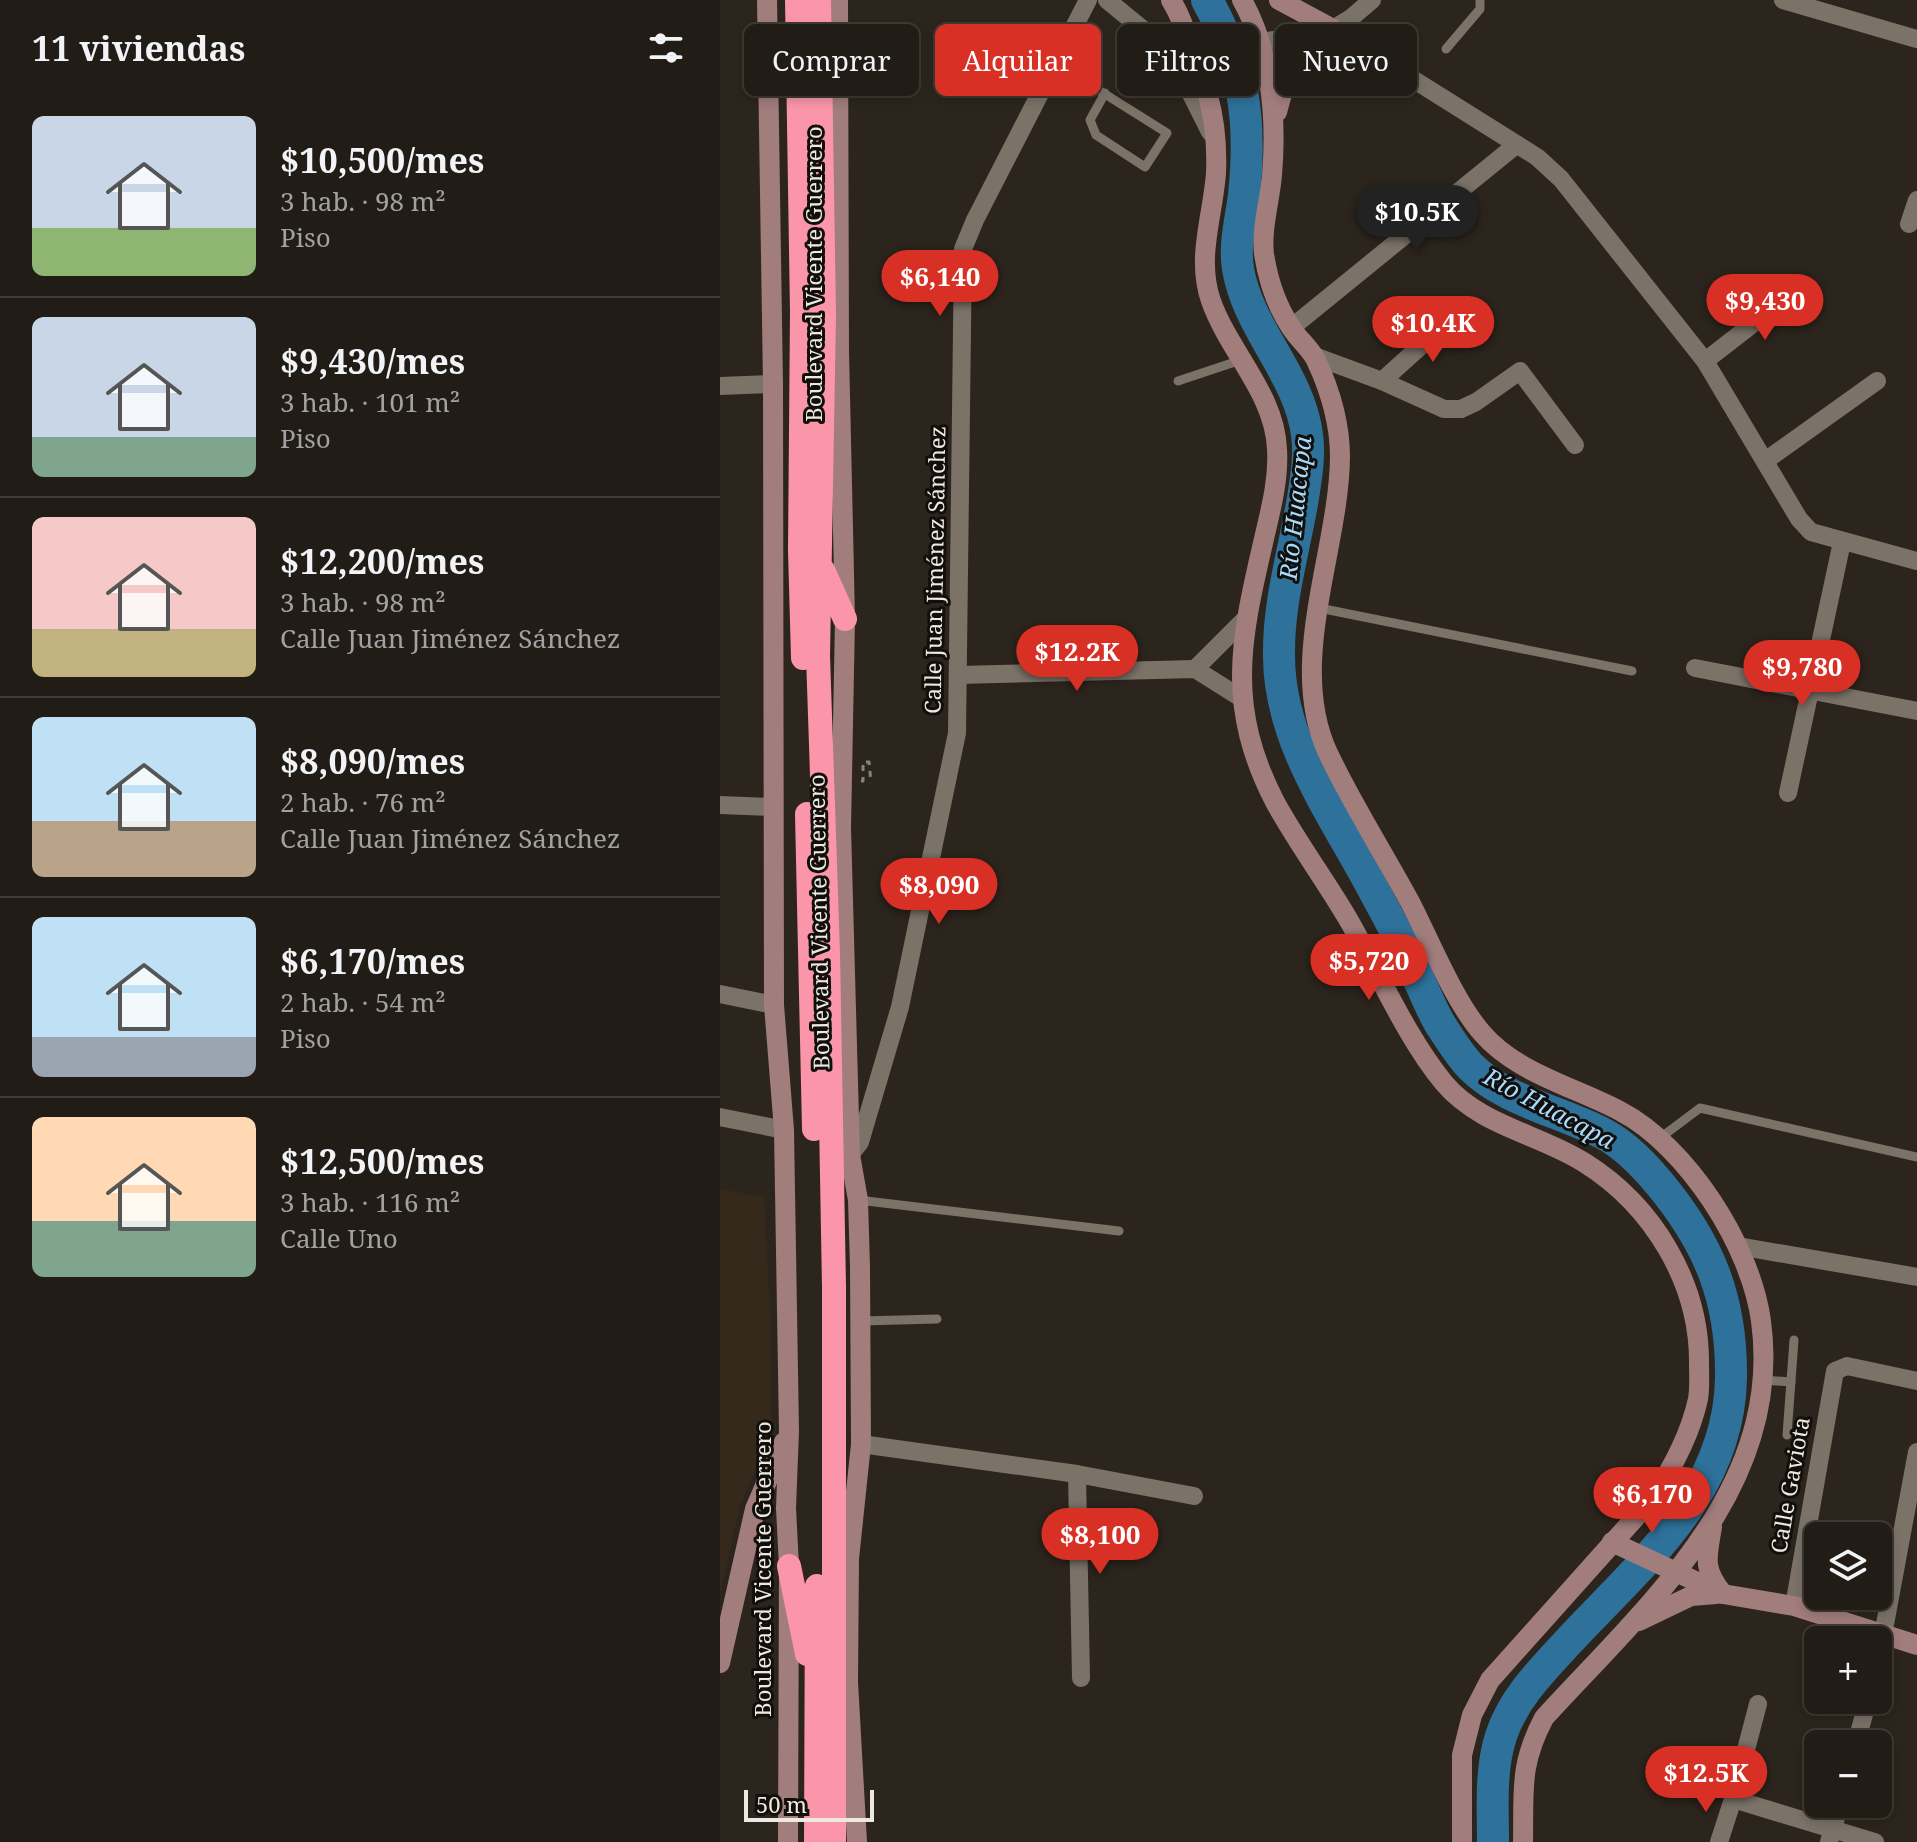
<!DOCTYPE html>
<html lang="es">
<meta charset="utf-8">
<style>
:root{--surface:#211c16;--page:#2d2923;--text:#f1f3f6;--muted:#a2a1a1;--line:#3e3a35;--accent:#d93025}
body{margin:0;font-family:"Noto Serif",serif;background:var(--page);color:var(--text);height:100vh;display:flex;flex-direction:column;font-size:30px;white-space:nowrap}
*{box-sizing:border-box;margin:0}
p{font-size:26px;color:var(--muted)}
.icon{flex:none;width:44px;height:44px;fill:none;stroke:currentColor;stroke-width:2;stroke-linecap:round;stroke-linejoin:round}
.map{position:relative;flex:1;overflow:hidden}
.details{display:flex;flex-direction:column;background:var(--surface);width:720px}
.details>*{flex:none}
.banner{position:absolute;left:24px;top:24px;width:760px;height:72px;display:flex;gap:16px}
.fabs{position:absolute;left:1084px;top:1522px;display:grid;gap:16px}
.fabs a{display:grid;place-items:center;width:88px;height:88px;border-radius:12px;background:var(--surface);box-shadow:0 4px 12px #0003,0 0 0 2px var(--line);font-size:40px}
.scale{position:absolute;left:24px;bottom:20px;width:130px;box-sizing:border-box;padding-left:8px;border:4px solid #ede8e2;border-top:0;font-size:22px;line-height:28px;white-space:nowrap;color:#ede8e2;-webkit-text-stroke:6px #120f0b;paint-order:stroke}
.price{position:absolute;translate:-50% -68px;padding:0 18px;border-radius:28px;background:var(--accent);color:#fff;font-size:26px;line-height:52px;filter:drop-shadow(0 2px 4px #0008)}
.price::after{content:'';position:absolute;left:50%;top:48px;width:24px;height:18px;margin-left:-12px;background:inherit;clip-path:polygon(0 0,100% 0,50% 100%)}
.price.current{background:#222;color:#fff}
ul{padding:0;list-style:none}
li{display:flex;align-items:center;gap:24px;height:200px;padding:0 32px}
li+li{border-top:2px solid var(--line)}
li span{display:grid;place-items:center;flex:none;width:224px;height:160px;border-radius:12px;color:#555}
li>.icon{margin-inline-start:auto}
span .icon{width:96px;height:96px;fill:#fffc;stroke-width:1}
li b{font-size:34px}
h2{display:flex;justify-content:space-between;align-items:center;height:96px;padding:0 32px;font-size:34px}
.tag{padding:0 28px;border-radius:12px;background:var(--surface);box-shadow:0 4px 12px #0003,0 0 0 2px var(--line);font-size:28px;line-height:72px}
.tag.current{background:var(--accent);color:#fff}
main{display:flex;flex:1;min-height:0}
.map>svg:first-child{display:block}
.built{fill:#35291c}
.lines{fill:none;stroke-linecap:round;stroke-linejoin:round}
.river{stroke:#2e719a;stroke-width:32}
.path{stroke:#88827b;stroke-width:3;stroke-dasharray:6 6;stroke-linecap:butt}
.lane{stroke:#7b7268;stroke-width:9}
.street{stroke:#7b7268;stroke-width:18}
.secondary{stroke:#a17d7c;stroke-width:20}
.highway{stroke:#fb96aa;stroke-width:24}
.labels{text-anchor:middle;stroke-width:6;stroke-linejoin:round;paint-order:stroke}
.street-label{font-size:22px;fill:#ede8e2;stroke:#120f0b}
.water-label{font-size:24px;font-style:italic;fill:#a6daff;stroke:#120f0b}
</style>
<main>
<section class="details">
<h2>11 viviendas<svg class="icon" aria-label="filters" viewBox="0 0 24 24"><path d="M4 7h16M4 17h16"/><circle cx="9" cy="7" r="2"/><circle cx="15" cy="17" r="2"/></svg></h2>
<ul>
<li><span style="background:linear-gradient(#c9d6e8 70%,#8fb573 0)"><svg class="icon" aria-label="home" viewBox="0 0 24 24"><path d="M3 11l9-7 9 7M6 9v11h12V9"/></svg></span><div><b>$10,500/mes</b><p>3 hab. · 98 m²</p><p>Piso</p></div></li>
<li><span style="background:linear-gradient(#c9d6e8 75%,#7fa58c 0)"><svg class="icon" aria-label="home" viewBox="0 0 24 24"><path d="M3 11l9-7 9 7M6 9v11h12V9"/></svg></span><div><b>$9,430/mes</b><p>3 hab. · 101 m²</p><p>Piso</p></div></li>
<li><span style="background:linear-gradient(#f6c9c9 70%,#c2b280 0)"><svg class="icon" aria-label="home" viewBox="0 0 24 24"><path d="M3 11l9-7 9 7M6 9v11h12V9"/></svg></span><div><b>$12,200/mes</b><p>3 hab. · 98 m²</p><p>Calle Juan Jiménez Sánchez</p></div></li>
<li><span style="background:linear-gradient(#bfe0f5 65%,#b9a48a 0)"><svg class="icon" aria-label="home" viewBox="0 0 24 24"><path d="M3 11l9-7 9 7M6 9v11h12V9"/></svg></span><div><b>$8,090/mes</b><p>2 hab. · 76 m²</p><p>Calle Juan Jiménez Sánchez</p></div></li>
<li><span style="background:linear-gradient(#bfe0f5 75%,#9aa5b1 0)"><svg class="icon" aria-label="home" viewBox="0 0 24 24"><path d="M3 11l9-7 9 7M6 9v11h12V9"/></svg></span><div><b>$6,170/mes</b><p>2 hab. · 54 m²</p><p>Piso</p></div></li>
<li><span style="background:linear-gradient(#ffd9b3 65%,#7fa58c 0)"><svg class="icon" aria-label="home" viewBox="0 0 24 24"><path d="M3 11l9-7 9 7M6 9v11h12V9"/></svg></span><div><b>$12,500/mes</b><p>3 hab. · 116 m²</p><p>Calle Uno</p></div></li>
</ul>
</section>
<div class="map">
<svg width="1197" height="1842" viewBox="0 0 1197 1842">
<rect width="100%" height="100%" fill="#2c251d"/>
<!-- built -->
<polygon class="built" points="0,1189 44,1197 51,1331 51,1437 20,1505 0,1594"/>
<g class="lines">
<!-- river -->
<path class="river" d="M487,0C524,67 532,119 524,195C521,219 514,244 518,269C528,329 580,375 587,435C590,456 586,478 583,498C574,551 558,603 559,656C559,746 620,823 659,900C673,925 685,950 697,976C705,992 711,1009 720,1024C729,1038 740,1056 751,1067C786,1102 841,1111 884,1134C906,1146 923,1164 939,1183C989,1243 1012,1299 1011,1378C1009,1494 921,1563 848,1642C822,1670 793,1699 781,1736C770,1770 773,1807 773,1842"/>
<!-- path -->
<polyline class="path" points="141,781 143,781 143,762 149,762 151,783"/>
<!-- lane -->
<g class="lane">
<polyline points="726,49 760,9 760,0"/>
<polyline points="337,64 447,133 425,167 376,135 370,120 385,93"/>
<polyline points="458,381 521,360"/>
<polyline points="599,608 912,671"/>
<polyline points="940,1138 980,1108 1197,1157"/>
<polyline points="138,1200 399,1231"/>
<polyline points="141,1321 217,1319"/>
<polyline points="1042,1380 1071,1382"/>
<polyline points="1067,1435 1074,1340"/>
</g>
<!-- street -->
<g class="street">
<polyline points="387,0 437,41 472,55 613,29 817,157 841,179 985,361 1079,519 1091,532 1197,561"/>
<polyline points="1063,0 1197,39"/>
<polyline points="613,29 631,18 652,0"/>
<polyline points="439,44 456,64 490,132"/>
<polyline points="1189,224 1197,200"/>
<polyline points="571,328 796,145"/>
<polyline points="594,356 662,381 724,409 741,409 756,402 800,371 855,445"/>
<polyline points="985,361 1078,289"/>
<polyline points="662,381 735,315"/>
<polyline points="0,386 53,384"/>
<polyline points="1045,461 1157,381"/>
<polyline points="975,668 1197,711"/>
<polyline points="475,669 527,617"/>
<polyline points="238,675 475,669 521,698"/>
<polyline points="1068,793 1122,542"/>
<polyline points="0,805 52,807"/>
<polyline points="0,994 54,1005"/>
<polyline points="0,1117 64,1130"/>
<polyline points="130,1155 140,1142 180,1007 237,733 243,249 255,220 368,0"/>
<polyline points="1018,1246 1197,1277"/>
<polyline points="141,1444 357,1474 474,1496"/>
<polyline points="357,1474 361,1678"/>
<polyline points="1074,1606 1115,1371 1127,1366 1197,1381"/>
<polyline points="1163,1635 1197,1452"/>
<polyline points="1136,1744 1148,1700"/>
<polyline points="1013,1799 1155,1842"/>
<polyline points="999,1842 1013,1799 1038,1704"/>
<polyline points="1109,1842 1120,1804"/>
</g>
<!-- secondary -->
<g class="secondary">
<polyline points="47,0 53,384 54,1005 64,1130 69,1431 66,1508 69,1566 68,1842"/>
<polyline points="118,0 119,351 125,619 121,828 130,1155 138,1200 140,1267 141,1444 129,1559 128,1682 137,1842"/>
<path d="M451,0C463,20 466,34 473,56C477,70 484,82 488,96C495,121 497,148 496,173C493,216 476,258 491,301C509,352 555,394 557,449C559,481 550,512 543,543C520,642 506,707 555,802C577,842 605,880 628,919C658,971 686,1037 724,1083C760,1126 820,1134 865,1163C933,1206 980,1283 979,1364C979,1376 980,1388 978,1399C970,1436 952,1469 931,1500L770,1680L752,1715L742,1755V1842"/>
<path d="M522,0C551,52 557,117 552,175C550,200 541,229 544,254C548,280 557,307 572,329C579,340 590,348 596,360C610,390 620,424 620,457C619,551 566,663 608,753C632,804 663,852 690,902C710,941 734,1001 762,1033C796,1073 855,1087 900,1111C967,1146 1031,1246 1041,1321C1064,1489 926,1606 824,1718C799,1765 804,1791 803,1842"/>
<polyline points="557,112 569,68 593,43 613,29 559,0"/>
<path d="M992,1527C987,1558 982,1568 1003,1594"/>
<polyline points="892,1542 1003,1594 1074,1606 1197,1645"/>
<polyline points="919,1621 971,1596 996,1594"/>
<polyline points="0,1663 35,1509 64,1442"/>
</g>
<!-- highway -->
<g class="highway">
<polyline points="77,0 82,311 80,550 83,658"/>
<polyline points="99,0 104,315 98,656 108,953 114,1287 114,1842"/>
<polyline points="103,570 125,619"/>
<polyline points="87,814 94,1129"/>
<polyline points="69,1566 87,1654"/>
<polyline points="96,1842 97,1586"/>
</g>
</g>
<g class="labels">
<!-- street labels -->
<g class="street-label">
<text transform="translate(94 274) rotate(-90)" y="8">Boulevard Vicente Guerrero</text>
<text transform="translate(215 570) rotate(-89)" y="8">Calle Juan Jiménez Sánchez</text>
<text transform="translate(99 922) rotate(-91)" y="8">Boulevard Vicente Guerrero</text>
<text transform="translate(1070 1485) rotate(-80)" y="8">Calle Gaviota</text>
<text transform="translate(43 1569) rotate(-90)" y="8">Boulevard Vicente Guerrero</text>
</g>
<!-- water labels -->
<g class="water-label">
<text transform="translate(576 508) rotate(-84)" y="8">Río Huacapa</text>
<text transform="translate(829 1109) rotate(28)" y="8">Río Huacapa</text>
</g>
</g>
</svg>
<div class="fabs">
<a><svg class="icon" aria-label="layers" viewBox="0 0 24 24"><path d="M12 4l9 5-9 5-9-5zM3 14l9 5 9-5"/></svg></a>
<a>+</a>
<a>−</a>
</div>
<div class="scale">50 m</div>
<b class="price current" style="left:697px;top:253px">$10.5K</b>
<b class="price" style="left:220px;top:318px">$6,140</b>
<b class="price" style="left:1045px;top:342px">$9,430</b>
<b class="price" style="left:713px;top:364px">$10.4K</b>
<b class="price" style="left:357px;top:693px">$12.2K</b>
<b class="price" style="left:1082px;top:708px">$9,780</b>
<b class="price" style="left:219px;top:926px">$8,090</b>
<b class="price" style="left:649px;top:1002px">$5,720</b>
<b class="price" style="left:932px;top:1535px">$6,170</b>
<b class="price" style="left:380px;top:1576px">$8,100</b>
<b class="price" style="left:986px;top:1814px">$12.5K</b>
<div class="banner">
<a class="tag">Comprar</a>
<a class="tag current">Alquilar</a>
<a class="tag">Filtros</a>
<a class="tag">Nuevo</a>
</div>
</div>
</main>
